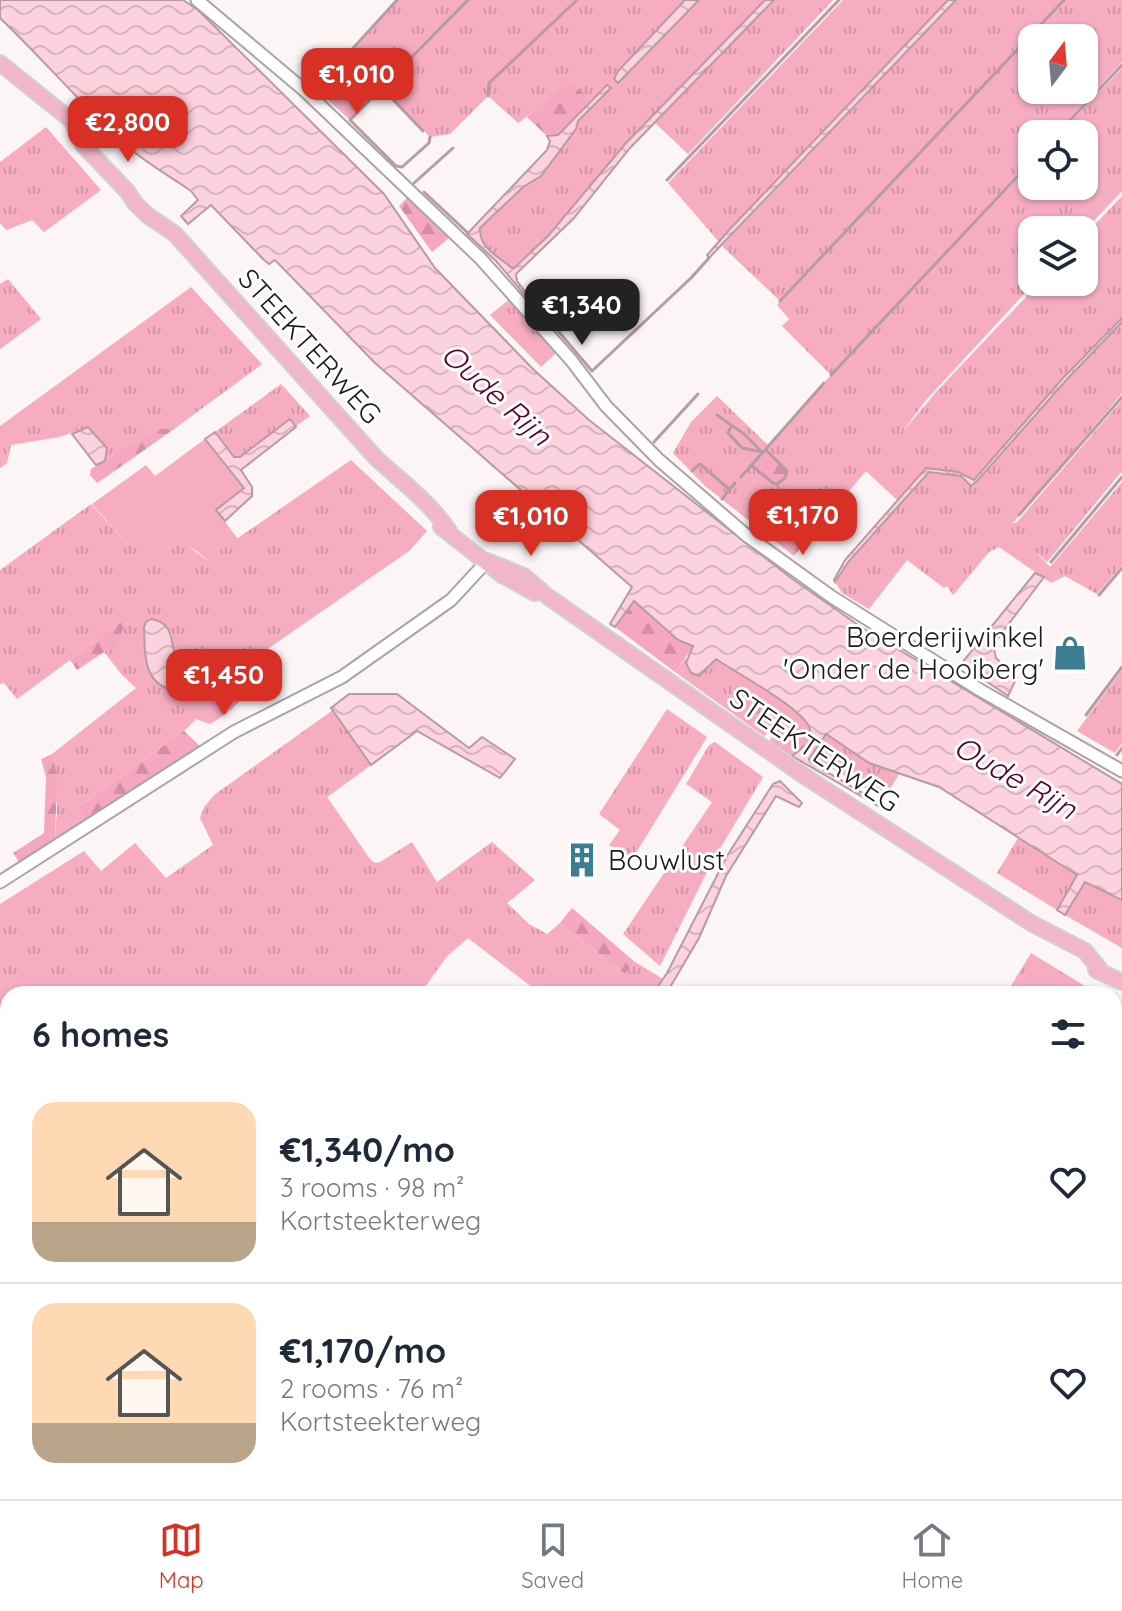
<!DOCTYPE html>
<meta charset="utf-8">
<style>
:root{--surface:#fff;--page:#f2f2f3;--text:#1f2937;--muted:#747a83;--line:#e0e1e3;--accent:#d93025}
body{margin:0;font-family:Quicksand,sans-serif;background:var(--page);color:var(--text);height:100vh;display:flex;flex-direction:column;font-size:30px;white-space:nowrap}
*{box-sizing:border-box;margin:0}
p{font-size:26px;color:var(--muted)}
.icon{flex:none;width:44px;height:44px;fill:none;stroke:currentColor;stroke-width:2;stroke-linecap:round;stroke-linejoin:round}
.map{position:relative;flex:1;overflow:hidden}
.panel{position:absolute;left:0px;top:986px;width:1122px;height:514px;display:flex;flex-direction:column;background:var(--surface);border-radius:24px 24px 0 0;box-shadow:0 2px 6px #0004}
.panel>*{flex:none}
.needle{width:52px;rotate:16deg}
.tools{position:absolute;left:1018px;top:24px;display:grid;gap:16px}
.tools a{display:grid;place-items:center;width:80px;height:80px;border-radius:16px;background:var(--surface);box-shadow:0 2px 6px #0004;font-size:40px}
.price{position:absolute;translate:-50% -68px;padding:0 18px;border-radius:16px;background:var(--accent);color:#fff;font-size:26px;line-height:52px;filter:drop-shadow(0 2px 4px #0008)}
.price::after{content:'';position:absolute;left:50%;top:48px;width:24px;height:18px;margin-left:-12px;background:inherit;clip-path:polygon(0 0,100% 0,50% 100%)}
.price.current{background:#222;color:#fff}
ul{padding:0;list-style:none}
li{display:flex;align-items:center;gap:24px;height:200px;padding:0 32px}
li+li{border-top:2px solid var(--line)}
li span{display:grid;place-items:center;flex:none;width:224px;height:160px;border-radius:24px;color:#555}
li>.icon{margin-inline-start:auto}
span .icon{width:96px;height:96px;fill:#fffc;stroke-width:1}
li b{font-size:34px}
h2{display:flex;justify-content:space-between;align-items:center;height:96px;padding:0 32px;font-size:34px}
.tab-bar{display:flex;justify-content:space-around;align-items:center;height:112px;border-top:2px solid var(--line);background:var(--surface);font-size:22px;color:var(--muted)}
.tab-bar a{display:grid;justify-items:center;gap:4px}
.tab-bar .current{color:var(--accent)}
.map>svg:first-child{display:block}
.grass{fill:url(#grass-tufts);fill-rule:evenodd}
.forest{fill:url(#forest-firs)}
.garden{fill:#f6adc2}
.water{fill:url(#water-waves);stroke:#b89ba3;stroke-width:2}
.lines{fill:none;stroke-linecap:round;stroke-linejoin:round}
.stream{stroke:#b89ba3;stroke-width:3}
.minor-casing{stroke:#aaa4a6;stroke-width:15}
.major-casing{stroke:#d2d1d1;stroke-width:18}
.minor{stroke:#fff;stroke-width:11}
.major{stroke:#f1b6c9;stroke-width:14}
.rail{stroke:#3a3838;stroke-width:3}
.labels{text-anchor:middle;stroke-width:6;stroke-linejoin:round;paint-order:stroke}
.street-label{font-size:28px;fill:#1d1b1b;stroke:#fff}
.poi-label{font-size:28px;fill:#1d1b1b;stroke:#fff;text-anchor:end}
.water-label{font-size:30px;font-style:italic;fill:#58022b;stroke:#fff}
</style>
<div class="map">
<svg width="1122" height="1499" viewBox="0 0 1122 1499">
<defs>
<pattern id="grass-tufts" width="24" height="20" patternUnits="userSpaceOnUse" patternTransform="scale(2)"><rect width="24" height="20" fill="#f6adc2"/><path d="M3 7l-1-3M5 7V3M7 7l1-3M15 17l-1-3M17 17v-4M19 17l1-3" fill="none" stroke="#d294a6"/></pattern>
<pattern id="forest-firs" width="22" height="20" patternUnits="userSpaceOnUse" patternTransform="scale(2)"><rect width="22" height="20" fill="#f4a7be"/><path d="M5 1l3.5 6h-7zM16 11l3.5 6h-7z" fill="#d18fa3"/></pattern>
<pattern id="water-waves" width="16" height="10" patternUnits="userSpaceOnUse" patternTransform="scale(2)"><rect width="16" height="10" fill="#fbd2dd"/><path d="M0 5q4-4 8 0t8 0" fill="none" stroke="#d7b4bd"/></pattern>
</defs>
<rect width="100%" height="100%" fill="#fbf5f6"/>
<!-- grass -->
<g class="grass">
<path d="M398,0H685L618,71L675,25L699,0H765L626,143L548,236L512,268C498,256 479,248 480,228L523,187L541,176L576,129L578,121L610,89L607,86L591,100L572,84L518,123L488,96L450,134L430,137L382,88L350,120L318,91Z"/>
<polygon points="774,0 833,0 688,154 655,123"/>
<polygon points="843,0 948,0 719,242 668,183"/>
<path d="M956,0H1122V62L1055,134H1032V159L921,279L1032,163V186H1084V134H1059L1122,68V191L1084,231L1032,230V282H1035L926,400L900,435L937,391L1040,282H1084V236L1122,196V318L1063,378L974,480L958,472L926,468L897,500L866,471L794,556L705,486L673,453L691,422L717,396L768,445L831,375L782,326L789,319L777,305L780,301L722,246ZM1032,38H1084V90H1032Z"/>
<polygon points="46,127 101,190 44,232 32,220 6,230 0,223 0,162"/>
<polygon points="8,279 41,319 0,349 0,284"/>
<polygon points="191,287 262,364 174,429 160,429 105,461 107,448 88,427 59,437 11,445 7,463 0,468 0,426"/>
<polygon points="511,298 557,352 541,367 490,315"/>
<polygon points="1122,322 1122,393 1012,524 1017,522 1122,400 1122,471 1047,562 1035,551 1050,567 1122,482 1122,565 1097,594 1065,576 1051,583 999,547 989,552 953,595 947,586 944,588 907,560 869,609 842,593 835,582 849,561 922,478 929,472 961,476 971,485 977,481 1069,377"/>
<polygon points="281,384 310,416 296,426 290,419 240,457 234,457 215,432"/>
<path d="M351,460L427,531L409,551L237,670L250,692L226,714L210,724L196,719L184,731L77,808L85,820L55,840L57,808L52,754L136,688L122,675L104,652L118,646L124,620L17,699L4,683L0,684V570L91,504L126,543L144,531L185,543L206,560ZM171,632L176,658L195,678L172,692L159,684L149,674Z"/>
<path d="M686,658V663L703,672L716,658C739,674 793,703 807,724C812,730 810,735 809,742L792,756L769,742L773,734L768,732L764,736L675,672Z"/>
<polygon points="1122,670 1122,743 1115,753 1077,731"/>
<polygon points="667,709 707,737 631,861 609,845 620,830 599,814"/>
<polygon points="333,710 371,765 327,797 370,859 375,863 380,862 412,842 437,882 492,842 535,880 507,903 529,924 547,934 560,923 625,974 635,962 663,979 653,994 541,994 468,938 447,956 420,994 8,994 8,1432 0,1426 0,904 84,851 101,871 135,843 166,878 213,845 200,818 204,807 214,795"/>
<polygon points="826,734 869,763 899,774 884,799 826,765 809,759"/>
<polygon points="715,742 763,777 713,860 660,966 623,934 712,802 686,784 709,745"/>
<polygon points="1019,836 1077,875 1057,910 997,873"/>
<polygon points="1085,882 1122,900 1122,948 1065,915"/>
<polygon points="1031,953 1098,994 1006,994"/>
<polygon points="0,1441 8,1446 8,1492 69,1492 79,1499 0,1499"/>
<polygon points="90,1492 212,1492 210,1499 99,1499"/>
<polygon points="720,1492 874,1492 870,1499 716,1499"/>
</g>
<!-- forest -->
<g class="forest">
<polygon points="572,83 591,100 558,135 547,136 527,117 566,84"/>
<polygon points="409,196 451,236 432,252 399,206"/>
<polygon points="160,429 174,429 103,479 97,483 90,475 91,469 148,434"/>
<polygon points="765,449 787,471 785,478 777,484 751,465"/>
<polygon points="634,601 693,647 675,672 615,627"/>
<polygon points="125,619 118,647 104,652 77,670 70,660"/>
<polygon points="184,731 202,748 85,820 77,808"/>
<polygon points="52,754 57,775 55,840 19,862 13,853 44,833 46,777 41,759"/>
<polygon points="572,908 635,962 625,974 560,923"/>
</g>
<!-- garden -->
<polygon class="garden" points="205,439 244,488 216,510 238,539 206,560 197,551 182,542 165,555 144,531 126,543 92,504 146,465 155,476"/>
<!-- water -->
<g class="water">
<path d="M0,0H183L198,10L384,194L435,268L534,370L589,420L791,578L861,627L1122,784V900L1085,882L1065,915L1057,910L1077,875L939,787L869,763L826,734L809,759L810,762L880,803L878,806L792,756L809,742C810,735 812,729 807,723C791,702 740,675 716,659L699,676L691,673L686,663L693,646L678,640L634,601L615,627L610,624L632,587L375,363L275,260L269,264L264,260L211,205L188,224L181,216L198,200L191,191C168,175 141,160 121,141C79,102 42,58 0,18Z"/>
<polygon points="685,0 699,0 618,83 614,79 618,71"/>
<path d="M765,0H774L630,148L574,218L516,274L517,281L531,299L529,300L496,261L467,234L547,150L550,141L547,136L558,135L607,85L611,88L578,121L576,129L541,176L523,187L480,228C479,248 498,256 512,268L515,267L548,236L626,143Z"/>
<polygon points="948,0 956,0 709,258 707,255 729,230"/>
<polygon points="1122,318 1122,322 1069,377 977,481 971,486 961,476 929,472 849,561 835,582 834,580 845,560 926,468 958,472 974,480 1063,378"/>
<polygon points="290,419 296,427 241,470 252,487 252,496 225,521 216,510 244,488 205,439 215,432 234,457 240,457"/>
<polygon points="88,427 107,448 105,461 96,465 72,434"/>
<polygon points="1035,573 1044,577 993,645 996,658 1017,677 1008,696 961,664"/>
<path d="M151,619C176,623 169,643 177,659C180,667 189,673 195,678L194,683L182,693C143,687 145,659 144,627L146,622Z"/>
<polygon points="349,694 397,694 469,748 482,737 515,759 500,778 417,731 371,765 331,708"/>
<polygon points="780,781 802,803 799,807 776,796 726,876 699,938 666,994 653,994 667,973 727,856 773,784"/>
</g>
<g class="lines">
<!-- stream -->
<g class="stream">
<polyline points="382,88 423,131"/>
<polyline points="316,89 397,0"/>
<polyline points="488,96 489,83 577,0"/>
<polyline points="1057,134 1122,65"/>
<polyline points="430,137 429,143 402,167 396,166 350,120 468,0"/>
<polyline points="667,180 839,0"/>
<polyline points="414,183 453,148"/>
<polyline points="424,192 468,233"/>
<polyline points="531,299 592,371 691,278 709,258"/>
<polyline points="780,301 1064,0"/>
<polyline points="831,375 1032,161"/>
<polyline points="717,415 744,434 762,452"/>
<polyline points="731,427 728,433 742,448 762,452"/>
<polyline points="654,442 698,394"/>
<polyline points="751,465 773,483 777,484 785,478 787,471 766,450"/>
<polyline points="692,471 700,464 730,490"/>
<polyline points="741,477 824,383"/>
<polyline points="722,499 735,483"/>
<polyline points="1019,515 1122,397"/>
<polyline points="1051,562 1122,477"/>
<polyline points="1099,595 1122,568"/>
<polyline points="1086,715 1122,667"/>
<polyline points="1117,755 1122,748"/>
</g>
<!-- minor casing -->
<g class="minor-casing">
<g id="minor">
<polyline points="197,0 304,90 481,259 571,360 606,406 659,460 746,535 832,597 980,690 1122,771"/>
<polyline points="0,882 234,732 342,677 451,600 487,561"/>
</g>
</g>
<!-- major casing -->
<g class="major-casing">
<g id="major">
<polyline points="0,63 77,125"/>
<path d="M72,121L84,146L127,191L135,203L147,215L175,234L376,458C402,482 429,501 449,531"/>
<polyline points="441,527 502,575 535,593"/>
<polyline points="487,561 524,576 547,596 803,775 1031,923 1085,951 1102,972"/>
<polyline points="1096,970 1122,982"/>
</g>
</g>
<!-- minor -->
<use href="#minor" class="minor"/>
<!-- major -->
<use href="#major" class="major"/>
<!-- rail -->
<g class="rail">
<polyline points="0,1434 8,1440"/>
<polyline points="78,1492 88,1499"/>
</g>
</g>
<!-- icons -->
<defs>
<g id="shop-bare" transform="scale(2.76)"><path d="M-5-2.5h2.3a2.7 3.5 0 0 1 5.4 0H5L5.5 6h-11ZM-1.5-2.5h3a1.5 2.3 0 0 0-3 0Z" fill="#3d7d91" stroke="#fff" stroke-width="2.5" paint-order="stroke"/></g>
<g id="building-bare" transform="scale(2.76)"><path d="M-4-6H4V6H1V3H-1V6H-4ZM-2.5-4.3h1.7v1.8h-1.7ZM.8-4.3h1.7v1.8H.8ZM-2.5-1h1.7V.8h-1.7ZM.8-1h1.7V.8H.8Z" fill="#3d7d91" stroke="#fff" stroke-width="2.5" paint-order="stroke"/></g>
</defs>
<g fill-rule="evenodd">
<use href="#shop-bare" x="1070" y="653"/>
<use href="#building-bare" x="582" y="860"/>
</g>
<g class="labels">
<!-- street labels -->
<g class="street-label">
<text transform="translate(310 346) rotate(48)" y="10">STEEKTERWEG</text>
<text transform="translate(815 750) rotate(34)" y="10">STEEKTERWEG</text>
</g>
<!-- poi labels -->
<g class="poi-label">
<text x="1044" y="647">Boerderijwinkel<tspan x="1044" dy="32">'Onder de Hooiberg'</tspan></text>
<text x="608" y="870" text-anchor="start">Bouwlust</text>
</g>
<!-- water labels -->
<g class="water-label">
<text transform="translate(496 395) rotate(42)" y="10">Oude Rijn</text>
<text transform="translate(1015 778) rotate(30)" y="10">Oude Rijn</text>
</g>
</g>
</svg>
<div class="tools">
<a><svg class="needle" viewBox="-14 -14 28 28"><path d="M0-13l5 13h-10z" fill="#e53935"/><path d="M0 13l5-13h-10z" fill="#747a83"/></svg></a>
<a><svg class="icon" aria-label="locate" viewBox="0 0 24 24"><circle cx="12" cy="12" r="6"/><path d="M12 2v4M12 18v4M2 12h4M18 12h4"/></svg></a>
<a><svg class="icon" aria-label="layers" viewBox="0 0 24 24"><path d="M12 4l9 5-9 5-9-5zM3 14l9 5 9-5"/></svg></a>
</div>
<b class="price" style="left:357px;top:116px">€1,010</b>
<b class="price" style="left:128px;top:164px">€2,800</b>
<b class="price current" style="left:582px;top:347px">€1,340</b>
<b class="price" style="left:803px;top:557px">€1,170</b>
<b class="price" style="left:531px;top:558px">€1,010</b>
<b class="price" style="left:224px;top:717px">€1,450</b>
<section class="panel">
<h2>6 homes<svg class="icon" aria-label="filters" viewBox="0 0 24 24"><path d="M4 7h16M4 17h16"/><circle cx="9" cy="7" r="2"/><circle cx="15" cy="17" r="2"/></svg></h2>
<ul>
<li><span style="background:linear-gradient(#ffd9b3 75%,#b9a48a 0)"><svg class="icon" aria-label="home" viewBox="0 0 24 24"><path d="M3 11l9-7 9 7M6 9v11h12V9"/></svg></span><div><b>€1,340/mo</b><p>3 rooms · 98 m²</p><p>Kortsteekterweg</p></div><svg class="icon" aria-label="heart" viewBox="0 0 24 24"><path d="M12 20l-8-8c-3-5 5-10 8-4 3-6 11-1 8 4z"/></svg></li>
<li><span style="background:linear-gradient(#ffd9b3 75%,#b9a48a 0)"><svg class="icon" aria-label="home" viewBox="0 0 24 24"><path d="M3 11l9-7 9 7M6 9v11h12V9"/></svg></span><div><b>€1,170/mo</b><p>2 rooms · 76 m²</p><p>Kortsteekterweg</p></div><svg class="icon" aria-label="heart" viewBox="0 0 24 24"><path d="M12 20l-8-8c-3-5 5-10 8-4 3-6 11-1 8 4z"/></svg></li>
</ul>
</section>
</div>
<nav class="tab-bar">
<a class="current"><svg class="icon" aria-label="map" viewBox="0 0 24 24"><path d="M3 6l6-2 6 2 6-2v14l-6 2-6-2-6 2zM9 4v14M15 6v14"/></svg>Map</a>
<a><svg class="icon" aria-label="saved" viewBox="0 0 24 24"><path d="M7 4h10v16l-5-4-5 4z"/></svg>Saved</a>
<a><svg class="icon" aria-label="home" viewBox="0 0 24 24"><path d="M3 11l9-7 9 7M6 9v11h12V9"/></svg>Home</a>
</nav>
